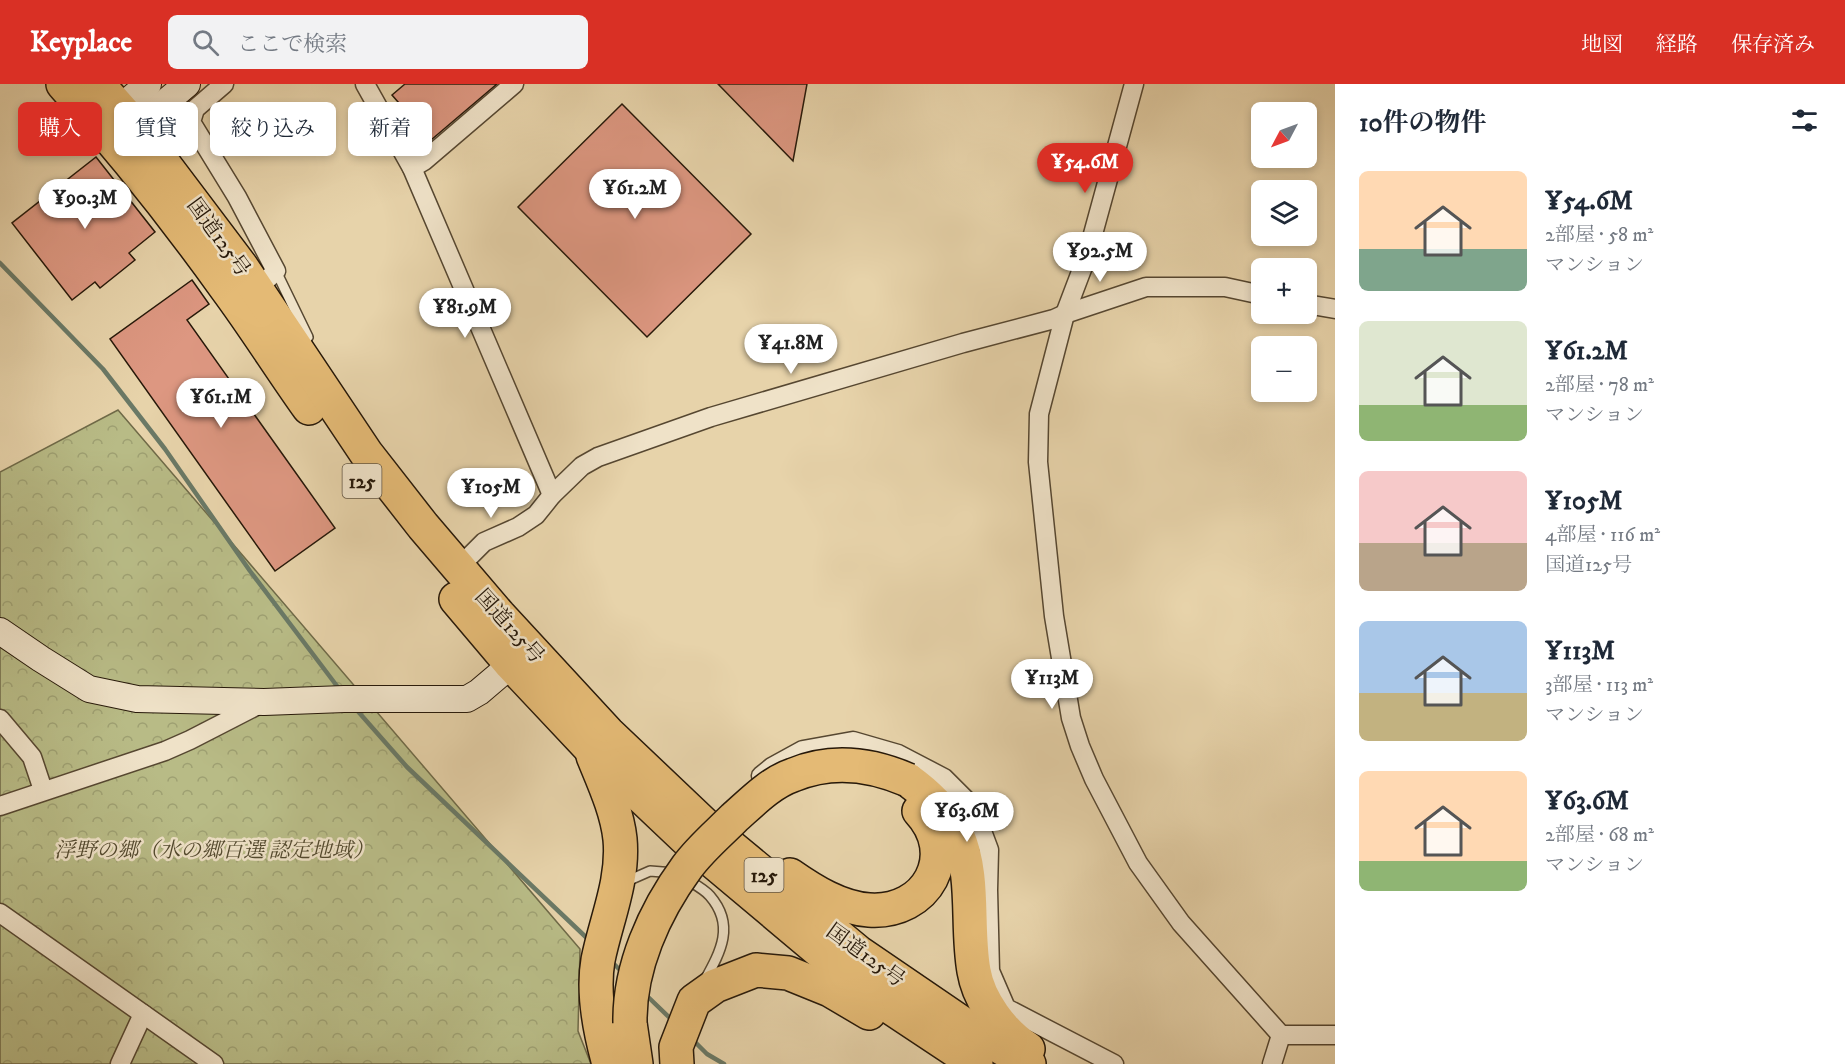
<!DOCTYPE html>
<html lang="ja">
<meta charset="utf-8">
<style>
:root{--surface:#fff;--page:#f2f2f3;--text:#1f2937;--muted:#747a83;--accent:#d93025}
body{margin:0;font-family:"IM FELL DW Pica","Noto Serif JP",serif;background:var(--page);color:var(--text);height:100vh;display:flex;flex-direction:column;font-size:22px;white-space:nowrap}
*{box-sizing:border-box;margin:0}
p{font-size:20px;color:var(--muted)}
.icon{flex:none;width:33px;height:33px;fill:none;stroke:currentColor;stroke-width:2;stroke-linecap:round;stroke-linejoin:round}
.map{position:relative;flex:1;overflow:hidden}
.panel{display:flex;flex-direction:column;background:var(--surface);width:510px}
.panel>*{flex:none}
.hud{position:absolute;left:18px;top:18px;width:570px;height:54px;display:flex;gap:12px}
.needle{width:39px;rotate:229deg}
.tools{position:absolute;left:1251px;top:18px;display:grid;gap:12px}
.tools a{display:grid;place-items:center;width:66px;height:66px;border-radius:9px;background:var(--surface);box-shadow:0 3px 9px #0003;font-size:30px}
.price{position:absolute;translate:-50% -51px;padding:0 14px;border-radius:21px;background:#fff;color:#222;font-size:20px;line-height:39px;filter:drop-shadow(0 2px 3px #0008)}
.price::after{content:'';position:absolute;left:50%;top:36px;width:18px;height:14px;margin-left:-9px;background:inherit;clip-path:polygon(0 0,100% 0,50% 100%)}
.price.current{background:var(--accent);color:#fff}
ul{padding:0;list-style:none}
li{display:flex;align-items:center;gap:18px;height:150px;padding:0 24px}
li span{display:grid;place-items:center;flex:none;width:168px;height:120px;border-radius:9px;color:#555}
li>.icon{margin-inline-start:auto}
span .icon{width:72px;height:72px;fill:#fffc;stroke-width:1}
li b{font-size:26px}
h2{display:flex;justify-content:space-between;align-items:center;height:72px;padding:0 24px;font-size:26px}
.tag{padding:0 21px;border-radius:9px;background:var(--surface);box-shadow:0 3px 9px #0003;font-size:21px;line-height:54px}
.tag.current{background:var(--accent);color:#fff}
header{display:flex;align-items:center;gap:36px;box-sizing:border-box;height:84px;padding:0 30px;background:var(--accent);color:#fff}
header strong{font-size:28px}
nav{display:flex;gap:33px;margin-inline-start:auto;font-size:21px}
.search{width:420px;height:54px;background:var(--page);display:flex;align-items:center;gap:15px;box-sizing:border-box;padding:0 21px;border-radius:9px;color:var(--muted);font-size:22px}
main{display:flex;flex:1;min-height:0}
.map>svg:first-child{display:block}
.park{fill:url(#park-crowns);stroke:#6f6a48;stroke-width:1.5}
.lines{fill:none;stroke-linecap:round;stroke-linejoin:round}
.stream{stroke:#6a7966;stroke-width:4.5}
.building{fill:#dd9781;stroke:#261809;stroke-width:1.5}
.lane-casing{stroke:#564731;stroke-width:12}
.street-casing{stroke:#564731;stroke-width:21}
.secondary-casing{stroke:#261809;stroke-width:28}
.highway-casing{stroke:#261809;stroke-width:36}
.lane{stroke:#efe2c8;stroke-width:9}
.street{stroke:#efe2c8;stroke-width:18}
.secondary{stroke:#efe2c8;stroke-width:26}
.highway{stroke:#e4ba75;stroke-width:33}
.highway-bridge-casing{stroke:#261809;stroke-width:36;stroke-linecap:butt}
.highway-bridge{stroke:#e4ba75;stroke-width:33}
.labels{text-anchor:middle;stroke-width:5;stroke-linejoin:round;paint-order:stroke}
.shield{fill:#efe2c8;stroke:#625542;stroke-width:1.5}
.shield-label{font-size:20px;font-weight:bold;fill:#261809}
.street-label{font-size:21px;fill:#261809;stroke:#efe2c8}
.park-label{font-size:21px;font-style:italic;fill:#52492e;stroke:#efe2c8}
</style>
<header>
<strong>Keyplace</strong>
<div class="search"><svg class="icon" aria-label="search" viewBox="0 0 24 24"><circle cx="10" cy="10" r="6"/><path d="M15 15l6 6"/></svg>ここで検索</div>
<nav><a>地図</a><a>経路</a><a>保存済み</a></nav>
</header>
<main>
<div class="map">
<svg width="1335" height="980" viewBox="0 0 1335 980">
<defs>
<pattern id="park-crowns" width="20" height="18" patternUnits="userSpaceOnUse" patternTransform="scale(1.5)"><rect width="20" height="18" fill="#b8bb86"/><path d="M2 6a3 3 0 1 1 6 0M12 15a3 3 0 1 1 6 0" fill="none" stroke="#9ea072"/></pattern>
</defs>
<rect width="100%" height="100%" fill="#e7d3aa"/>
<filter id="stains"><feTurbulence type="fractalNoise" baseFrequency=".00333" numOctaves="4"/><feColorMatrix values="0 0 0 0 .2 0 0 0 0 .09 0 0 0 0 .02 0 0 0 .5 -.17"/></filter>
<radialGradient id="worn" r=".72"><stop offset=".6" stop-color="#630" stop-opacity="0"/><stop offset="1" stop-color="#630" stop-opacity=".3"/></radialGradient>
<!-- park -->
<polygon class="park" points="118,326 580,865 578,947 591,980 0,980 0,388"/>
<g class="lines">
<!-- stream -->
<g class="stream">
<polyline points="0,179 103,285 165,365 250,487 340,606"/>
<polyline points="355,624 407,683 590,857"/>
<polyline points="611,877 624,890"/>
<polyline points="645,910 674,938"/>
<polyline points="693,956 707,970 724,980"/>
</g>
</g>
<!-- building -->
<g class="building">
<polygon points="405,0 497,0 431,56 392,11"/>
<polygon points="718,0 807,0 793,77"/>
<polygon points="622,20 751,150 647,253 518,123"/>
<polygon points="96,73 155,148 129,169 135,176 100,204 95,198 72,216 12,139"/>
<polygon points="192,196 209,220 187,236 335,444 275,487 110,255"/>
</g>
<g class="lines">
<!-- lane casing -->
<g class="lane-casing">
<g id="lane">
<polyline points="276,187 308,253 301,261"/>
<path d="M686,795C694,800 704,805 710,812C735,841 721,867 705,896"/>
<polyline points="625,798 650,787 675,789"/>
</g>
</g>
<!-- street casing -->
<g class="street-casing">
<g id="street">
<polyline points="224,0 195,25 191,38 237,113 276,187 257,205"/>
<polyline points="365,0 412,84 552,411"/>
<polyline points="1134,0 1087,172 1065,230 1039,330 1038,378 1054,532 1071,634 1080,662 1094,695 1138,779 1181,839 1281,951 1335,951"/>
<polyline points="412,84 424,77 514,0"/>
<polyline points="1306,220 1335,225"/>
<polyline points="458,484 484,458 518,443 536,431 552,411 582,382 598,373 711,333 963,259 1054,235 1065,230 1146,203 1225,203 1262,211"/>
<polyline points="0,635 32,673 43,706"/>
<polyline points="761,692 772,683 803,666 853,657 898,670 944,694 973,723 989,766 988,806 990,887 1006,924 1114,980"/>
<polyline points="0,722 165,667 190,656 260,620"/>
<polyline points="0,829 214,980"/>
<polyline points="120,980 143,930"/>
<polyline points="1272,980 1281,951"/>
</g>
</g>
<!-- secondary casing -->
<g class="secondary-casing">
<g id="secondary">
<polyline points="113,42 120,24 148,0"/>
<polyline points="121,48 136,43 187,0"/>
<polyline points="0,547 41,575 89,605 137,615 264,618 344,615 467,615 479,608 525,569"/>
</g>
</g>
<!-- highway casing -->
<g class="highway-casing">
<g id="highway">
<path d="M63,0C121,65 175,133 226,204C255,243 281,285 309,324"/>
<polyline points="98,0 136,43 241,182 366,369 423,442 499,531 608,649 707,743 858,868 978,950 1029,980"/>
<polyline points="456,515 511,580 589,663 685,754 872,911 976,980"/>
<path d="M593,672C604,699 617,727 620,755C624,797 606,836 598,876C592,910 600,948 609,980"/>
<path d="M908,696C925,708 949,730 957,750C976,793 966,842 974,887C979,917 1003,949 1028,965"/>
<path d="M790,791C813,807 840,824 869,826C927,830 960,771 919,727"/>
<polyline points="630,939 636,980"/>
<polyline points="677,980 676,963 694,917 715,902 756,886 788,889 830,906 869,929"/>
</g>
</g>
<!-- lane -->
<use href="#lane" class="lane"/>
<!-- street -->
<use href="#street" class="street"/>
<!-- secondary -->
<use href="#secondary" class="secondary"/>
<!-- highway -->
<use href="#highway" class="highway"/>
<!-- highway-bridge casing -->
<g class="highway-bridge-casing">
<path id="highway-bridge" d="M630,939C629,884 654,828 687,783C700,765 718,750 734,734C752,718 770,699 793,691C831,675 871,680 908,696"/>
</g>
<!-- highway-bridge -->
<use href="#highway-bridge" class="highway-bridge"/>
</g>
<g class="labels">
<!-- shield labels -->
<g class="shield">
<rect x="342.5" y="380" width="39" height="34" rx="4.5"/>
<rect x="744.5" y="774" width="39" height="34" rx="4.5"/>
</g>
<g class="shield-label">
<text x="362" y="404">125</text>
<text x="764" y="798">125</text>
</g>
<!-- street labels -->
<g class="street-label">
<text transform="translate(219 153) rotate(54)" y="7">国道125号</text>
<text transform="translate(510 542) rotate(48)" y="7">国道125号</text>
<text transform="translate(866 871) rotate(36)" y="7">国道125号</text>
</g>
<!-- park labels -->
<g class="park-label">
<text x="214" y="773">浮野の郷（水の郷百選 認定地域）</text>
</g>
</g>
<rect width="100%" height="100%" filter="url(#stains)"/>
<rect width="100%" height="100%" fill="url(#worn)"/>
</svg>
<div class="tools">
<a><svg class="needle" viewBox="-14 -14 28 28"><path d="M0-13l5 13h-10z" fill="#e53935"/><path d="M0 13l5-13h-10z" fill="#747a83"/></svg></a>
<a><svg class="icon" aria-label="layers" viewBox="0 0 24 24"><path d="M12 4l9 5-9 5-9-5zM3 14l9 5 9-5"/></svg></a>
<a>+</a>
<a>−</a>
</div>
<b class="price current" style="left:1085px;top:110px">¥54.6M</b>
<b class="price" style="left:635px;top:136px">¥61.2M</b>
<b class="price" style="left:85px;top:146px">¥90.3M</b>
<b class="price" style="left:1100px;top:199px">¥92.5M</b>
<b class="price" style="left:465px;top:255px">¥81.9M</b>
<b class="price" style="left:791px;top:291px">¥41.8M</b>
<b class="price" style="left:221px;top:345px">¥61.1M</b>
<b class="price" style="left:491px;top:435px">¥105M</b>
<b class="price" style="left:1052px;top:626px">¥113M</b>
<b class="price" style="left:967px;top:759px">¥63.6M</b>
<div class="hud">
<a class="tag current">購入</a>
<a class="tag">賃貸</a>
<a class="tag">絞り込み</a>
<a class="tag">新着</a>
</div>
</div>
<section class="panel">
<h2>10件の物件<svg class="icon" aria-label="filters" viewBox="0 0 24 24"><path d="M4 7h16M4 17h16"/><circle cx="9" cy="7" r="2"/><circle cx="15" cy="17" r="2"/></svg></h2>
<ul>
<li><span style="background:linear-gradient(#ffd9b3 65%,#7fa58c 0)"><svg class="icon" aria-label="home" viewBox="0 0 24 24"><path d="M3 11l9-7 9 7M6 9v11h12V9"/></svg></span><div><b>¥54.6M</b><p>2部屋 · 58 m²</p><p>マンション</p></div></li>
<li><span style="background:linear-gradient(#dfe7d0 70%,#8fb573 0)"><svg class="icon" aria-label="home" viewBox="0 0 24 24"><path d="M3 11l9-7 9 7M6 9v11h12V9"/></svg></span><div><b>¥61.2M</b><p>2部屋 · 78 m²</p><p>マンション</p></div></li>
<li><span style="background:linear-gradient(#f6c9c9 60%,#b9a48a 0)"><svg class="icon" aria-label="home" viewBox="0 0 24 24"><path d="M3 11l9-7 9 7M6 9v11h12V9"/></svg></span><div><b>¥105M</b><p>4部屋 · 116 m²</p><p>国道125号</p></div></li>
<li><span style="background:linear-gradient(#a9c7e8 60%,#c2b280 0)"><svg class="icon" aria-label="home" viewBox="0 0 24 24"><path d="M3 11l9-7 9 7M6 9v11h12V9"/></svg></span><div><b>¥113M</b><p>3部屋 · 113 m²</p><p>マンション</p></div></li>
<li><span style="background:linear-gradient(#ffd9b3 75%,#8fb573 0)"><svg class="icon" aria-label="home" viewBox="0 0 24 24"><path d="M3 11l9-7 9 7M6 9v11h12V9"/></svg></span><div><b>¥63.6M</b><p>2部屋 · 68 m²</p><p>マンション</p></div></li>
</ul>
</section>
</main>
